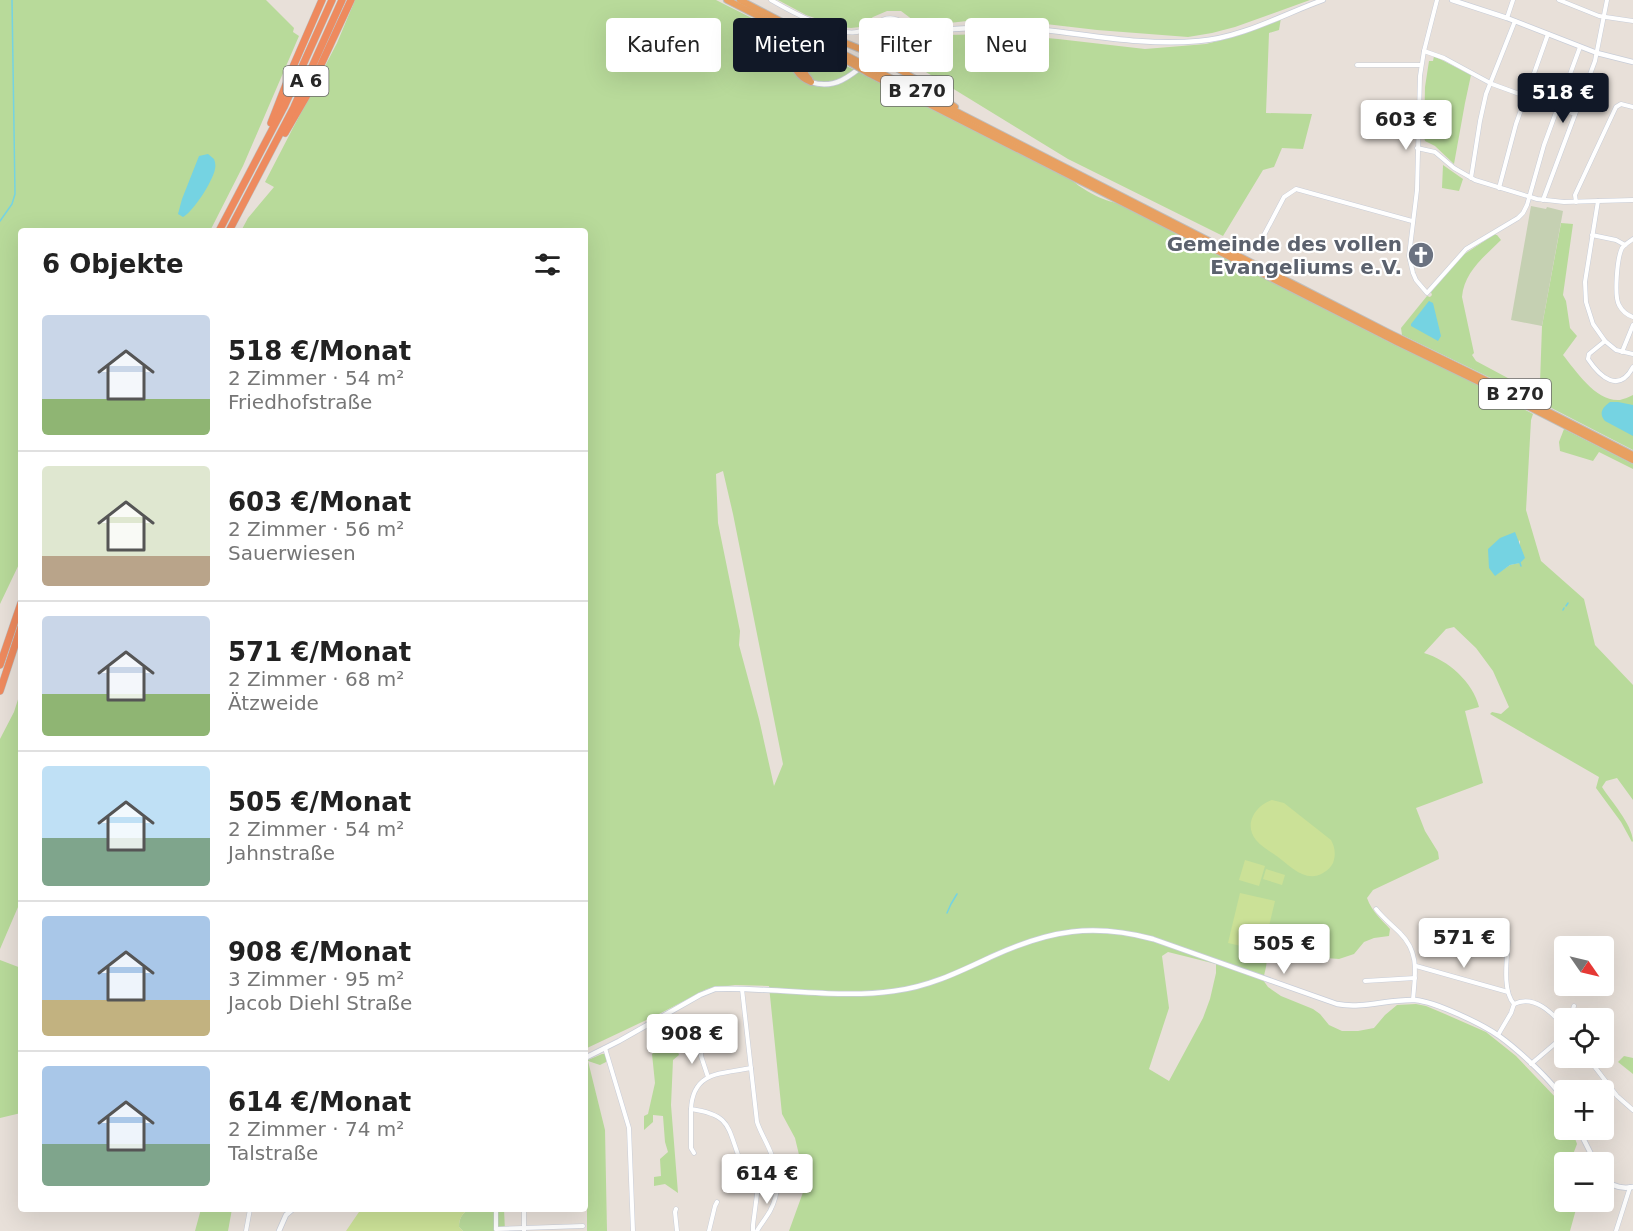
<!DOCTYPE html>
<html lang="de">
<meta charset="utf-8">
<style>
:root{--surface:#fff;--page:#f2f2f2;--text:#222;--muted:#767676;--line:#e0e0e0;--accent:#111827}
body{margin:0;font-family:"DejaVu Sans",sans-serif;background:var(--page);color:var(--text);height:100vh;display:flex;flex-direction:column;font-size:22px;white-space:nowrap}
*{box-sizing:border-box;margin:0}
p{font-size:20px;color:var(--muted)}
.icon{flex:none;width:33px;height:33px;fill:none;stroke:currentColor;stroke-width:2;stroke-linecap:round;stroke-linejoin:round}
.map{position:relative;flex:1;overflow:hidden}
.sheet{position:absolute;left:18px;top:228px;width:570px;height:984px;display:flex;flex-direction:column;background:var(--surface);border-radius:6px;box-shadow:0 6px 24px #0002}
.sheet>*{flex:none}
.hud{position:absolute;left:606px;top:18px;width:570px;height:54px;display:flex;gap:12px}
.needle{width:39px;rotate:124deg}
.tools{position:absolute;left:1554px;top:936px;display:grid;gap:12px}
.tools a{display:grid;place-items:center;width:60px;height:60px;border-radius:6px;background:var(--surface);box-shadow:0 6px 24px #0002;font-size:30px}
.price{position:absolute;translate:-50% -51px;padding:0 14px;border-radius:6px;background:#fff;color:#222;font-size:20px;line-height:39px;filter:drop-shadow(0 2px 3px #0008)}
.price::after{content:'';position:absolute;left:50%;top:36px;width:18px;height:14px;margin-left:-9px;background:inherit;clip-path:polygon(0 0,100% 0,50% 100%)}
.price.on{background:var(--accent);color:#fff}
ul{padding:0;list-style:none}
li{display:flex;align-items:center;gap:18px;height:150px;padding:0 24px}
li+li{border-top:2px solid var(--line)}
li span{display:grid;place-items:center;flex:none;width:168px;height:120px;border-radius:6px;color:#555}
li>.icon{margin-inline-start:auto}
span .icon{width:72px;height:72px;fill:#fffc;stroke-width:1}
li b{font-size:26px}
h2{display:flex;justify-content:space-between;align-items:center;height:72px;padding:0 24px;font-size:26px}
.pill{padding:0 21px;border-radius:6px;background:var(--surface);box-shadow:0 6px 24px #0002;font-size:21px;line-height:54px}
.pill.on{background:var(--accent);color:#fff}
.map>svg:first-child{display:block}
.green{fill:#b8da9a;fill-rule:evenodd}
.cemetery{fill:#c5d0b2}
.pitch{fill:#cbe197}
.water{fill:#75d3e2}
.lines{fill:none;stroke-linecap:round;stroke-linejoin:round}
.stream{stroke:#75d3e2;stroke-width:1.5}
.minor-casing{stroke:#c8cdd8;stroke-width:5}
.tertiary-casing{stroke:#c8cdd8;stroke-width:6}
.trunk-casing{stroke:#bebebe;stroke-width:8}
.motorway-casing{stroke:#bebebe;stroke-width:8}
.minor{stroke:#fff;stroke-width:4}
.tertiary{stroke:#fff;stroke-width:4.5}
.trunk{stroke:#e8a061;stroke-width:6}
.motorway{stroke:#ee8a5e;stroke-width:7}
.trunk-bridge-casing{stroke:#bebebe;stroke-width:8;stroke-linecap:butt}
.trunk-bridge{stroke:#e8a061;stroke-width:6}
.labels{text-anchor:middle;stroke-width:4.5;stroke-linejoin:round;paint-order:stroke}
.shield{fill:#fff;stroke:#686868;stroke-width:1.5}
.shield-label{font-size:18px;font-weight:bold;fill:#272727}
.worship-label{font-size:20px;font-weight:bold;fill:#5b616d;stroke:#fff;text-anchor:end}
</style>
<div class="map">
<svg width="1633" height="1231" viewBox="0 0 1633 1231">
<rect width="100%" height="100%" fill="#e8e0d9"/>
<!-- green -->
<g class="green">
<polygon points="0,0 266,0 294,28 293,32 299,36 243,166 210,231 21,231 21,560 0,604"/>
<path d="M355,0H716L1072,180C1081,189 1105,202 1118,203L1395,345L1455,373L1533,414L1531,420L1526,510L1541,561L1584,599L1595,645L1633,685V800L1617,778L1606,781L1602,787C1611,801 1632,824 1633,841L1632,842L1621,822L1596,788L1599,777L1490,714L1492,712L1501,714L1509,707L1493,671L1476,648L1454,627L1446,629L1424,653C1448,660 1473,682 1479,707L1465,711L1483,783L1416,808L1425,831L1438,852L1439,859L1373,890L1367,898C1372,912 1381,919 1390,929L1389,936L1374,938L1364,942L1354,954L1339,959L1326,958L1303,948L1270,938L1266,967L1263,980L1268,987L1281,996L1313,1009L1320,1014L1329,1025L1342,1031H1358L1374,1028L1385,1015L1397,1005L1416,1004L1426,1006L1445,1014L1486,1032L1516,1056L1558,1100L1564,1112V1130H1572L1577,1144L1572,1157L1575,1162H1564V1202H1578L1570,1231H789L806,1184L795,1138L782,1114L769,986L735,985L707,989L659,1014L585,1049V231H241L248,218L274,187L265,182L337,43ZM723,471L733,514L783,764L774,786L759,719L739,645L740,631L718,523L716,474ZM1520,540L1519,563L1510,565L1495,575ZM1168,952L1216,964V973L1210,999L1203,1018L1169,1081L1149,1069L1169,1008L1162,956Z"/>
<polygon points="778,0 1310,0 1235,27 1212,33 1188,37 1097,30 1020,21 967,21 940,24 917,23 901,11 887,11 873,17 860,27 851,28 840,27 806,15"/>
<polygon points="1281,18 1279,30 1269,33 1266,113 1312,114 1303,149 1282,148 1274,167 1263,170 1223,236 1068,159 921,69 899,51 922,40 943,35 1001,34 1058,39 1145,49 1206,44 1233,37"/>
<polygon points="1434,56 1471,75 1465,103 1454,164 1435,146 1425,141 1424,137 1425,87 1429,61 1433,61"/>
<polygon points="1443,165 1463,179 1459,191 1442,188"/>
<path d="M1561,223L1573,224L1563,295L1566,301L1570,328L1577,336L1563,355C1576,371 1596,402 1620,400C1624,399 1629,397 1633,395V450L1534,399L1402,335L1401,328L1427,296L1430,297L1432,295L1431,292L1463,255L1495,234L1496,235H1497L1501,240C1484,257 1464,272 1462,297L1474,353L1472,355L1476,361L1534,392L1542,389L1540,383L1542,326Z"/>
<polygon points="1564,429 1633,464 1633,469 1599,452 1593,461 1560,451 1559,442"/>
<polygon points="21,690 21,900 0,949 0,739 14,712"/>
<polygon points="0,960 21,968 21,1113 0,1118"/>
<polygon points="675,1042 679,1055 673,1060 671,1105 678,1193 665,1184 654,1186 654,1177 661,1176 660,1159 668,1152 665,1142 663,1116 653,1115 653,1122 644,1130 644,1116 648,1114 655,1083 652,1054 662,1045"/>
<polygon points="585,1050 588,1060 602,1054 605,1054 607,1059 606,1062 600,1065 588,1061 605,1130 607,1231 587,1231 587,1205 585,1205"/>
<polygon points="1624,1056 1633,1058 1633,1074 1618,1062"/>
<polygon points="201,1209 232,1209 228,1231 195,1231"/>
<path d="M469,1209H504L505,1231H463L459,1227C459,1218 462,1214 469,1209Z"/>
</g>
<!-- cemetery -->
<polygon class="cemetery" points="1531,206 1546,209 1547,207 1563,211 1542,326 1511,320"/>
<!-- pitch -->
<g class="pitch">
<path d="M1272,800L1284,803L1331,840C1335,847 1336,855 1333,863C1331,867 1328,870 1323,873C1306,883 1291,867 1278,857C1271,852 1262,847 1256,840C1243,824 1256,805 1272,800Z"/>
<polygon points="1245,860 1265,866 1259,886 1239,880"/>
<polygon points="1266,869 1285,875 1282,885 1263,879"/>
<polygon points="1240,893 1275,901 1263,951 1228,943"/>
<path d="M361,1209H469C462,1214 459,1218 459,1227L463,1231H346Z"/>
</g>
<!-- water -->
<g class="water">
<path d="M208,154L214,159C215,162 216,165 215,169C213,181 193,212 183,217L178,214L182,199L199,156Z"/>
<polygon points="1429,301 1433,303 1441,336 1438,341 1411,326 1411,324"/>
<path d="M1610,402H1618L1633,405V436L1605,421C1598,413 1603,407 1610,402Z"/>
<polygon points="1515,532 1525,558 1520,563 1510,565 1495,576 1489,568 1488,549 1500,538"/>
</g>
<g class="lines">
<!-- stream -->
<g class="stream">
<polyline points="0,221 12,204 15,194 12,0"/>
<polyline points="1520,563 1521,566"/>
<polyline points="1566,606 1568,603"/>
<polyline points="1563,610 1564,608"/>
<polyline points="947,913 951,904 957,894"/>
</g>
<!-- minor casing -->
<g class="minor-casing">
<g id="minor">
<path d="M771,0C790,11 836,36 857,32C870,30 881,15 895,19C904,21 907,28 909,36"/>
<polyline points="1437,0 1424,51 1420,76 1417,190 1409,256 1413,273 1416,280 1427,293 1466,249 1518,218 1523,213 1527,205 1544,145 1580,47"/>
<polyline points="1559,0 1599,16 1633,21"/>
<polyline points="1507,18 1513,0"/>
<polyline points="1424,51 1444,58 1492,84 1575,114"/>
<polyline points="1357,65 1421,65"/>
<polyline points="1417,148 1435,152 1454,168 1475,180 1537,199 1564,202 1633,200"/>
<polyline points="1471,178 1480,121 1486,94 1515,21"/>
<polyline points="1499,188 1516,124 1548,34"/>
<polyline points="1543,200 1595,61 1607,0"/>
<polyline points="1598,201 1585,282 1586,302 1593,324 1605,341 1616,350 1633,354"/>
<polyline points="1576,202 1575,195 1616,107 1621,104 1633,107"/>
<polyline points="1264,235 1284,197 1296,189 1412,221"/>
<polyline points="1592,235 1616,240 1625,245"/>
<path d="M1633,239C1629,242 1625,244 1622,248C1617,258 1614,296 1619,305C1622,311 1627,315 1633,317"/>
<path d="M1605,341L1589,354L1588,359C1600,377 1619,394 1633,367"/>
<polyline points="1622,352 1633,325"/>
<path d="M1376,909C1383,918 1392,925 1400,933C1420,953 1415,974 1413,1000"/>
<path d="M1508,941C1507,959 1502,991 1514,1004"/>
<polyline points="1416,966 1508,992"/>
<polyline points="1365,981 1415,978"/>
<path d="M742,989L757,1122C761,1134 768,1144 772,1156C780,1174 779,1194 770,1211C766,1218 761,1224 757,1231"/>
<path d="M1514,1004C1534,994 1552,1013 1564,1026"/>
<polyline points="1570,1018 1574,1006"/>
<polyline points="1498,1035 1511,1013 1514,1004"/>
<polyline points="605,1048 629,1128 633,1231"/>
<polyline points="701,1050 701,1056 708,1077"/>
<polyline points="1588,1058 1617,1096 1633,1110"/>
<polyline points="1531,1064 1564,1036"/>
<polyline points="691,1109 691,1148 694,1153"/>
<path d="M740,1163V1160C727,1126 731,1115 691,1109C693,1071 721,1074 751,1068"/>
<polyline points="496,1209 496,1229"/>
<polyline points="524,1209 524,1231"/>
<polyline points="676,1209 675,1212 677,1231"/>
<polyline points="496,1229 583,1226"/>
<polyline points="246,1231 250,1209"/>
<polyline points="709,1231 715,1206 717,1202"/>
<polyline points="753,1231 753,1225 759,1179"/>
<polyline points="1616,1231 1630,1187"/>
</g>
</g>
<!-- tertiary casing -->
<g class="tertiary-casing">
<g id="tertiary">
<polyline points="1452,0 1507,18 1597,53 1633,62"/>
<path d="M811,82C842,93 862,63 885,48C899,38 915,33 932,31C958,29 987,26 1013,27C1075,31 1136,47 1199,41C1241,38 1284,14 1323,0"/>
<path d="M585,1058L619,1041L700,995L715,989C732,988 749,989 766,990C808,992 852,997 894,991C929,987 961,971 993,956C1050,930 1093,923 1153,939L1337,1004C1363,1009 1388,999 1415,1000C1436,1002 1482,1024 1499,1036C1517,1049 1554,1082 1564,1101"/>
<polyline points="1579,1130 1595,1162"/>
<path d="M1604,1177C1611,1187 1621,1189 1633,1187"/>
<polyline points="279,1231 286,1215 293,1209"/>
</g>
</g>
<!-- trunk casing -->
<g class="trunk-casing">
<g id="trunk">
<polyline points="727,0 851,63"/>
<polyline points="740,0 855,60"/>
<path d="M772,26C777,30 782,35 785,41C792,57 792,75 811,82"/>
<polyline points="796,29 806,29 843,42 875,55 915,79 955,107"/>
<polyline points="873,69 1389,333 1502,388 1633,455"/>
<polyline points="868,73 1397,342 1500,392 1633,460"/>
<path d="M809,79C800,69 802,62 810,53L826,51"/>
</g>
</g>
<!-- motorway casing -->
<g class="motorway-casing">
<g id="motorway">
<polyline points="271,123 292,69 322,0"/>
<polyline points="285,133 306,97 351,0"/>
<polyline points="219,231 284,107 332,0"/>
<polyline points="229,231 294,107 342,0"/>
<polyline points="0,665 21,603"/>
<polyline points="0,691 21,627"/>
</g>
</g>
<!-- minor -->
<use href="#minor" class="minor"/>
<!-- tertiary -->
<use href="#tertiary" class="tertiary"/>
<!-- trunk -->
<use href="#trunk" class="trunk"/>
<!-- motorway -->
<use href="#motorway" class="motorway"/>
<!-- trunk-bridge casing -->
<g class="trunk-bridge-casing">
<g id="trunk-bridge">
<polyline points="855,60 873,69"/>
<polyline points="851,63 868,73"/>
</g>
</g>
<!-- trunk-bridge -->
<use href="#trunk-bridge" class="trunk-bridge"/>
</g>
<!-- icons -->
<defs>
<g id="church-disc" transform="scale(1.35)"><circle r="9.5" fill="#6b7280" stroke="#fff"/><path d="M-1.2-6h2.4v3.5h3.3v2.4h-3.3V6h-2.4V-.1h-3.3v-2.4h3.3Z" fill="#fff"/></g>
</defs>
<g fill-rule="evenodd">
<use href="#church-disc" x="1421" y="255"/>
</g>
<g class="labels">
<!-- shield labels -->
<g class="shield">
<rect x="283.5" y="66" width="45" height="30" rx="4.5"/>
<rect x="881" y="76" width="72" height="30" rx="4.5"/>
<rect x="1479" y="379" width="72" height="30" rx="4.5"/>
</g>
<g class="shield-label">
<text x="306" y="87">A 6</text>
<text x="917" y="97">B 270</text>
<text x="1515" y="400">B 270</text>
</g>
<!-- worship labels -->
<g class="worship-label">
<text x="1402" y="251">Gemeinde des vollen<tspan x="1402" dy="23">Evangeliums e.V.</tspan></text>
</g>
</g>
</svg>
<div class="tools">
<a><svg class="needle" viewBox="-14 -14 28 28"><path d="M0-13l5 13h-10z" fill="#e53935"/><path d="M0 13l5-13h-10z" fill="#767676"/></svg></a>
<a><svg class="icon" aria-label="locate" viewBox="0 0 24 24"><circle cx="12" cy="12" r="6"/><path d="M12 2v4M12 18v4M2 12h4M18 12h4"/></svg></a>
<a>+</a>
<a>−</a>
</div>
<b class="price on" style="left:1563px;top:124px">518 €</b>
<b class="price" style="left:1406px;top:151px">603 €</b>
<b class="price" style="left:1464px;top:969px">571 €</b>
<b class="price" style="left:1284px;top:975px">505 €</b>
<b class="price" style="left:692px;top:1065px">908 €</b>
<b class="price" style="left:767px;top:1205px">614 €</b>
<div class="hud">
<a class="pill">Kaufen</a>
<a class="pill on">Mieten</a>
<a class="pill">Filter</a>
<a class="pill">Neu</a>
</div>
<section class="sheet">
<h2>6 Objekte<svg class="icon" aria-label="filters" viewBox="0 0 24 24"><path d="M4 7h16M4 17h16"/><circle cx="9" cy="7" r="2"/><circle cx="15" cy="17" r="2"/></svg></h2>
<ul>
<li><span style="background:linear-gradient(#c9d6e8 70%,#8fb573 0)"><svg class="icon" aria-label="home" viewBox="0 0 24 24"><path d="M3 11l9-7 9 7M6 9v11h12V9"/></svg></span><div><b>518 €/Monat</b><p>2 Zimmer · 54 m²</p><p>Friedhofstraße</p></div></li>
<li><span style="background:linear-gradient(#dfe7d0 75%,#b9a48a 0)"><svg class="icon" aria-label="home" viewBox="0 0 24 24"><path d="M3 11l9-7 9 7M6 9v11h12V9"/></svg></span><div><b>603 €/Monat</b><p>2 Zimmer · 56 m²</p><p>Sauerwiesen</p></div></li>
<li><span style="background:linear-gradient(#c9d6e8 65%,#8fb573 0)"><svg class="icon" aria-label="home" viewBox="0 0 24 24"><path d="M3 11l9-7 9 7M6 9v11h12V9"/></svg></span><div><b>571 €/Monat</b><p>2 Zimmer · 68 m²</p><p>Ätzweide</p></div></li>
<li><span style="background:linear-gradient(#bfe0f5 60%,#7fa58c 0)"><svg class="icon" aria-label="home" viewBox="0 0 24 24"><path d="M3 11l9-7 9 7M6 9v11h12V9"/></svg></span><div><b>505 €/Monat</b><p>2 Zimmer · 54 m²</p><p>Jahnstraße</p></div></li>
<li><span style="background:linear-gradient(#a9c7e8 70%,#c2b280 0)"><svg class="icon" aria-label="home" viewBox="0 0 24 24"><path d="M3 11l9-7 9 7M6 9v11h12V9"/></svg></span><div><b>908 €/Monat</b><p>3 Zimmer · 95 m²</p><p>Jacob Diehl Straße</p></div></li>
<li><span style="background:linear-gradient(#a9c7e8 65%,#7fa58c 0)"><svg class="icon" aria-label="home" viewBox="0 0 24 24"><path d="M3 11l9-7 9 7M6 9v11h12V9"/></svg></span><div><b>614 €/Monat</b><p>2 Zimmer · 74 m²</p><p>Talstraße</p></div></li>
</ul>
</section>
</div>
